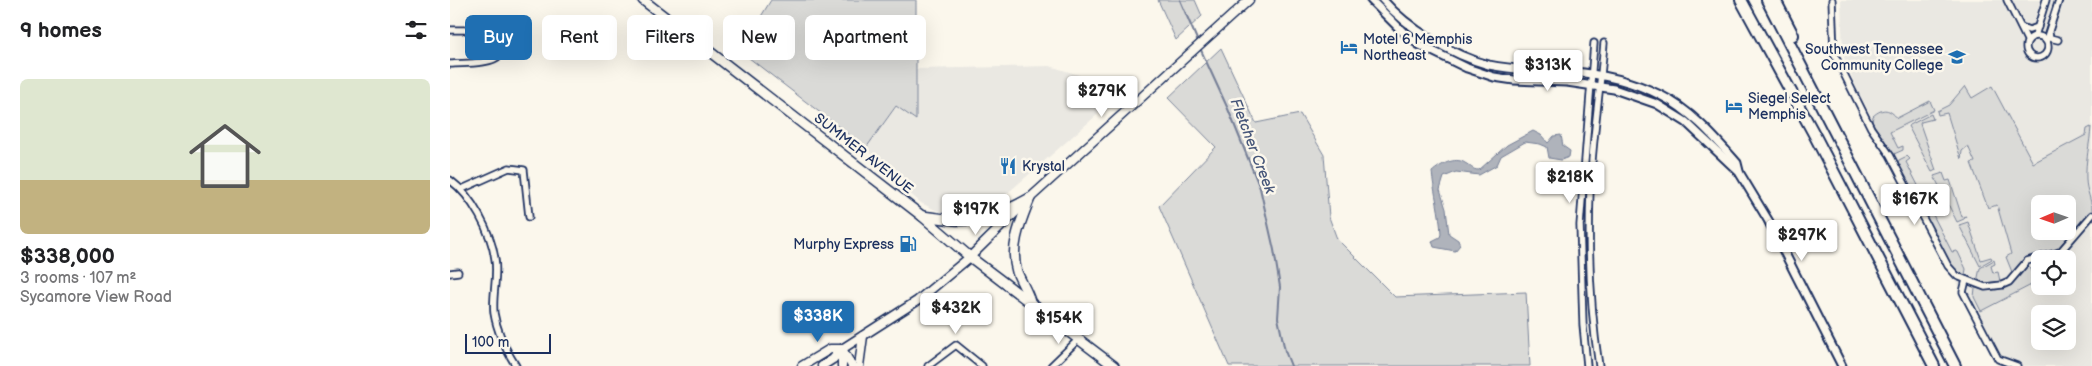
<!DOCTYPE html>
<meta charset="utf-8">
<style>
:root{--surface:#fff;--page:#f2f2f2;--text:#202124;--muted:#757577;--line:#e0e0e0;--accent:#1f6fb2}
body{margin:0;font-family:"Balsamiq Sans",sans-serif;background:var(--page);color:var(--text);height:100vh;display:flex;flex-direction:column;font-size:19px;white-space:nowrap}
*{box-sizing:border-box;margin:0}
p{font-size:16px;color:var(--muted)}
.icon{flex:none;width:28px;height:28px;fill:none;stroke:currentColor;stroke-width:2;stroke-linecap:round;stroke-linejoin:round}
.map{position:relative;flex:1;overflow:hidden}
.details{display:flex;flex-direction:column;background:var(--surface);width:450px}
.details>*{flex:none}
.hud{position:absolute;left:15px;top:15px;width:475px;height:45px;display:flex;gap:10px}
.needle{width:32px;rotate:268deg}
.controls{position:absolute;left:1581px;top:195px;display:grid;gap:10px}
.controls a{display:grid;place-items:center;width:45px;height:45px;border-radius:8px;background:var(--surface);box-shadow:0 5px 20px #0002;font-size:25px}
.scale{position:absolute;left:15px;bottom:12px;width:86px;box-sizing:border-box;padding-left:5px;border:2px solid #1b2f5e;border-top:0;font-size:14px;line-height:18px;white-space:nowrap;color:#1b2f5e;-webkit-text-stroke:4px #fbf7ec;paint-order:stroke}
.price{position:absolute;translate:-50% -42px;padding:0 11px;border-radius:5px;background:#fff;color:#222;font-size:16px;line-height:32px;filter:drop-shadow(0 1px 2px #0008)}
.price::after{content:'';position:absolute;left:50%;top:30px;width:15px;height:11px;margin-left:-8px;background:inherit;clip-path:polygon(0 0,100% 0,50% 100%)}
.price.on{background:var(--accent);color:#fff}
ul{padding:0;list-style:none}
li{display:grid;align-content:center;gap:10px;height:265px;padding:0 20px}
li+li{border-top:1px solid var(--line)}
li span{display:grid;place-items:center;height:155px;border-radius:8px;color:#555}
li>.icon{margin-inline-start:auto}
span .icon{width:90px;height:90px;fill:#fffc;stroke-width:1}
li b{font-size:21px}
h2{display:flex;justify-content:space-between;align-items:center;height:60px;padding:0 20px;font-size:21px}
.pill{padding:0 18px;border-radius:8px;background:var(--surface);box-shadow:0 5px 20px #0002;font-size:18px;line-height:45px}
.pill.on{background:var(--accent);color:#fff}
main{display:flex;flex:1;min-height:0}
.map>svg:first-child{display:block}
.built{fill:#eae8e2;fill-rule:evenodd}
.green{fill:#dadad7;stroke:#7a849a;fill-rule:evenodd}
.water{fill:#afb3bb;stroke:#747e96}
.lines{fill:none;stroke-linecap:round;stroke-linejoin:round}
.stream{stroke:#747e96;stroke-width:2}
.minor-casing{stroke:#1b2f5e;stroke-width:9}
.tertiary-casing{stroke:#1b2f5e;stroke-width:11}
.secondary-casing{stroke:#1b2f5e;stroke-width:11}
.primary-casing{stroke:#1b2f5e;stroke-width:12}
.motorway-casing{stroke:#1b2f5e;stroke-width:14}
.minor{stroke:#fbf7ec;stroke-width:5.5}
.tertiary{stroke:#fbf7ec;stroke-width:7}
.secondary{stroke:#fbf7ec;stroke-width:8}
.primary{stroke:#fbf7ec;stroke-width:9}
.motorway{stroke:#fbf7ec;stroke-width:10}
.labels{text-anchor:middle;stroke-width:5;stroke-linejoin:round;paint-order:stroke}
.poi-label{font-size:14px;fill:#1b2f5e;stroke:#fbf7ec;text-anchor:start}
.street-label{font-size:14px;fill:#1b2f5e;stroke:#fbf7ec}
.water-label{font-size:15px;font-style:italic;fill:#47577a;stroke:#fbf7ec}
</style>
<main>
<section class="details">
<h2>9 homes<svg class="icon" aria-label="filters" viewBox="0 0 24 24"><path d="M4 7h16M4 17h16"/><circle cx="9" cy="7" r="2"/><circle cx="15" cy="17" r="2"/></svg></h2>
<ul>
<li><span style="background:linear-gradient(#dfe7d0 65%,#c2b280 0)"><svg class="icon" aria-label="home" viewBox="0 0 24 24"><path d="M3 11l9-7 9 7M6 9v11h12V9"/></svg></span><div><b>$338,000</b><p>3 rooms · 107 m²</p><p>Sycamore View Road</p></div></li>
</ul>
</section>
<div class="map">
<svg width="1642" height="366" viewBox="0 0 1642 366">
<rect width="100%" height="100%" fill="#fbf7ec"/>
<filter id="ink" filterUnits="userSpaceOnUse"><feTurbulence type="fractalNoise" baseFrequency=".02" numOctaves="2"/><feDisplacementMap in="SourceGraphic" scale="10" xChannelSelector="R" yChannelSelector="G"/><feConvolveMatrix kernelMatrix="1 2 1 2 8 2 1 2 1" color-interpolation-filters="sRGB"/></filter>
<g filter="url(#ink)">
<!-- built -->
<g class="built">
<path d="M1391,0H1642V366H1549L1405,85L1393,55ZM1590,204H1618V231H1590ZM1590,259H1618V286H1590ZM1590,314H1618V341H1590Z"/>
<polygon points="600,66 629,75 655,108 544,205 528,212 509,215 492,213 471,203 434,171 416,148 446,106 466,119 466,69"/>
</g>
<!-- green -->
<g class="green">
<polygon points="321,0 466,0 466,120 446,106 416,148 290,51"/>
<polygon points="708,0 745,0 752,16 726,40"/>
<polygon points="771,48 806,123 850,114 874,155 879,217 887,239 945,297 1076,292 1080,366 779,366 709,206 766,147 718,98"/>
<path d="M1515,86L1522,98L1542,86L1583,163L1636,135L1637,129L1641,127C1640,144 1635,161 1636,179C1636,190 1642,201 1642,210L1608,248C1599,254 1587,252 1577,257C1570,261 1568,268 1562,272L1556,257L1561,254L1547,205L1538,208L1521,163L1525,162L1518,146L1512,151L1511,159L1497,113L1488,115L1487,111L1499,105ZM1590,204H1618V231H1590Z"/>
<path d="M1480,101L1484,110L1440,132L1448,148L1453,146V150L1444,154L1422,122L1423,116C1433,107 1440,109 1447,118Z"/>
<polygon points="1481,114 1483,119 1471,122 1470,124 1486,170 1482,172 1458,126"/>
<polygon points="1457,156 1460,159 1456,162 1474,197 1479,196 1479,201 1471,205 1468,203 1448,163 1449,160"/>
<polygon points="1493,173 1496,181 1500,180 1512,217 1516,216 1514,219 1507,222 1484,176"/>
<path d="M1481,207L1485,208V211L1482,213L1502,252L1506,251L1508,252L1516,269L1515,275C1499,275 1481,228 1474,214L1475,210Z"/>
<polygon points="1518,222 1531,260 1541,257 1542,259 1530,266 1509,225"/>
<polygon points="1544,260 1545,264 1541,266 1543,273 1548,272 1550,281 1535,283 1527,282 1530,268"/>
<path d="M1577,264L1587,282L1531,311L1524,297L1525,288C1558,295 1558,284 1577,264Z"/>
</g>
<!-- water -->
<path class="water" d="M1083,131L1091,135L1098,143L1104,136L1111,135L1113,146L1120,151L1119,157L1111,160L1099,158L1097,147L1090,144L1075,142L1051,156L1047,165L1029,175L1006,172L994,177L990,190L996,209L999,234L1008,240L1010,245L1005,251L984,247L982,241L990,237L991,234C990,213 984,193 982,172C990,165 1005,156 1015,163C1021,166 1022,170 1029,170L1057,145Z"/>
<g class="lines">
<!-- stream -->
<g class="stream">
<polyline points="730,0 748,42"/>
<polyline points="750,48 778,109 810,188 824,250 830,287 828,318 835,351 841,366"/>
</g>
<!-- minor casing -->
<g class="minor-casing">
<g id="minor">
<polyline points="1382,0 1384,54 1421,128 1440,155 1498,266 1507,276 1522,282 1535,287 1552,285 1559,282 1577,261 1610,252 1642,215"/>
<polyline points="1557,0 1577,40"/>
<polyline points="1571,27 1579,30 1588,27"/>
<path d="M0,30H46L51,33C64,68 22,62 0,64"/>
<polyline points="1599,33 1600,38 1608,40"/>
<circle cx="1587" cy="47" r="11"/>
<polyline points="1585,36 1596,0"/>
<polyline points="1596,40 1609,0"/>
<path d="M0,180C22,196 41,232 45,259C48,277 42,295 44,313C47,332 56,350 66,366"/>
<polyline points="12,189 59,168 74,170 79,217"/>
<polyline points="0,273 8,272"/>
<polyline points="1516,280 1513,292 1548,359 1567,366"/>
<polyline points="478,366 506,345 532,366"/>
<polyline points="601,366 629,339"/>
<polyline points="1137,366 1133,325 1130,225 1144,43"/>
<path d="M1149,366C1140,309 1138,249 1140,191C1142,142 1150,93 1154,43"/>
</g>
</g>
<!-- tertiary casing -->
<g class="tertiary-casing">
<g id="tertiary">
<polyline points="921,0 955,34 968,44 1017,68 1044,77 1064,80 1117,82 1164,89 1207,104 1236,122 1289,172 1318,220 1392,366"/>
<path d="M933,0C957,28 1003,56 1039,65C1066,71 1095,70 1122,72C1152,74 1184,82 1210,95C1241,110 1265,138 1287,163L1289,171"/>
</g>
</g>
<!-- secondary casing -->
<g class="secondary-casing">
<g id="secondary">
<polyline points="392,349 402,366"/>
<polyline points="392,349 392,366"/>
<polyline points="352,366 380,349 392,349"/>
<polyline points="372,366 383,359 392,349 467,301 520,257 580,198 799,0"/>
<polyline points="409,366 413,336"/>
</g>
</g>
<!-- primary casing -->
<g class="primary-casing">
<g id="primary">
<polyline points="193,0 472,216 520,257 664,366"/>
<path d="M580,198C571,221 559,247 567,272C571,282 577,291 580,301"/>
<path d="M472,216C482,217 493,219 504,220C530,222 557,211 580,198"/>
</g>
</g>
<!-- motorway casing -->
<g class="motorway-casing">
<g id="motorway">
<polyline points="1291,0 1364,134 1484,366"/>
<polyline points="1317,0 1505,366"/>
<polyline points="1325,0 1343,35"/>
</g>
</g>
<!-- minor -->
<use href="#minor" class="minor"/>
<!-- tertiary -->
<use href="#tertiary" class="tertiary"/>
<!-- secondary -->
<use href="#secondary" class="secondary"/>
<!-- primary -->
<use href="#primary" class="primary"/>
<!-- motorway -->
<use href="#motorway" class="motorway"/>
</g>
</g>
<!-- icons -->
<defs>
<g id="hotel-bare" transform="scale(1.35)"><path d="M-6-4.5h1.5V1H6V5H4.5V3h-9V5H-6ZM-4 0a1.8 1.8 0 1 1 3.6 0ZM.5 0V-2.5h3Q6-2.5 6 0Z" fill="#1f6fb2" stroke="#fbf7ec" stroke-width="2.5" paint-order="stroke"/></g>
<g id="university-bare" transform="scale(1.35)"><path d="M0-5L7-2L0 1L-7-2ZM-4 1L0 2.5L4 1V4Q0 6-4 4Z" fill="#1f6fb2" stroke="#fbf7ec" stroke-width="2.5" paint-order="stroke"/></g>
<g id="restaurant-bare" transform="scale(1.35)"><path d="M-5-6h1v4h1v-4h1v4h1v-4h1v5L-1.5 .5V6h-2V.5L-5-1ZM5-6V6H3V1.5H1.5Q1.5-4 5-6Z" fill="#1f6fb2" stroke="#fbf7ec" stroke-width="2.5" paint-order="stroke"/></g>
<g id="fuel-bare" transform="scale(1.35)"><path d="M-5.5-6h7V0h2V4h1.3V-2.5L3-4.5l.8-.8L6-3V5H2.5V1h-1V6h-7ZM-4.2-4.7v3.2H.2V-4.7Z" fill="#1f6fb2" stroke="#fbf7ec" stroke-width="2.5" paint-order="stroke"/></g>
</defs>
<g fill-rule="evenodd">
<use href="#hotel-bare" x="899" y="47"/>
<use href="#university-bare" x="1507" y="57"/>
<use href="#hotel-bare" x="1284" y="106"/>
<use href="#restaurant-bare" x="558" y="166"/>
<use href="#fuel-bare" x="458" y="244"/>
</g>
<g class="labels">
<!-- poi labels -->
<g class="poi-label">
<text x="913" y="44">Motel 6 Memphis<tspan x="913" dy="16">Northeast</tspan></text>
<text x="1493" y="54" text-anchor="end">Southwest Tennessee<tspan x="1493" dy="16">Community College</tspan></text>
<text x="1298" y="103">Siegel Select<tspan x="1298" dy="16">Memphis</tspan></text>
<text x="572" y="171">Krystal</text>
<text x="444" y="249" text-anchor="end">Murphy Express</text>
</g>
<!-- street labels -->
<g class="street-label">
<text transform="translate(414 153) rotate(38)" y="5">SUMMER AVENUE</text>
</g>
<!-- water labels -->
<g class="water-label">
<text transform="translate(803 146) rotate(69)" y="5">Fletcher Creek</text>
</g>
</g>
</svg>
<div class="controls">
<a><svg class="needle" viewBox="-14 -14 28 28"><path d="M0-13l5 13h-10z" fill="#e53935"/><path d="M0 13l5-13h-10z" fill="#757577"/></svg></a>
<a><svg class="icon" aria-label="locate" viewBox="0 0 24 24"><circle cx="12" cy="12" r="6"/><path d="M12 2v4M12 18v4M2 12h4M18 12h4"/></svg></a>
<a><svg class="icon" aria-label="layers" viewBox="0 0 24 24"><path d="M12 4l9 5-9 5-9-5zM3 14l9 5 9-5"/></svg></a>
</div>
<div class="scale">100 m</div>
<b class="price" style="left:1098px;top:92px">$313K</b>
<b class="price" style="left:652px;top:118px">$279K</b>
<b class="price" style="left:1120px;top:204px">$218K</b>
<b class="price" style="left:1465px;top:226px">$167K</b>
<b class="price" style="left:526px;top:236px">$197K</b>
<b class="price" style="left:1352px;top:262px">$297K</b>
<b class="price" style="left:506px;top:335px">$432K</b>
<b class="price on" style="left:368px;top:343px">$338K</b>
<b class="price" style="left:609px;top:345px">$154K</b>
<div class="hud">
<a class="pill on">Buy</a>
<a class="pill">Rent</a>
<a class="pill">Filters</a>
<a class="pill">New</a>
<a class="pill">Apartment</a>
</div>
</div>
</main>
